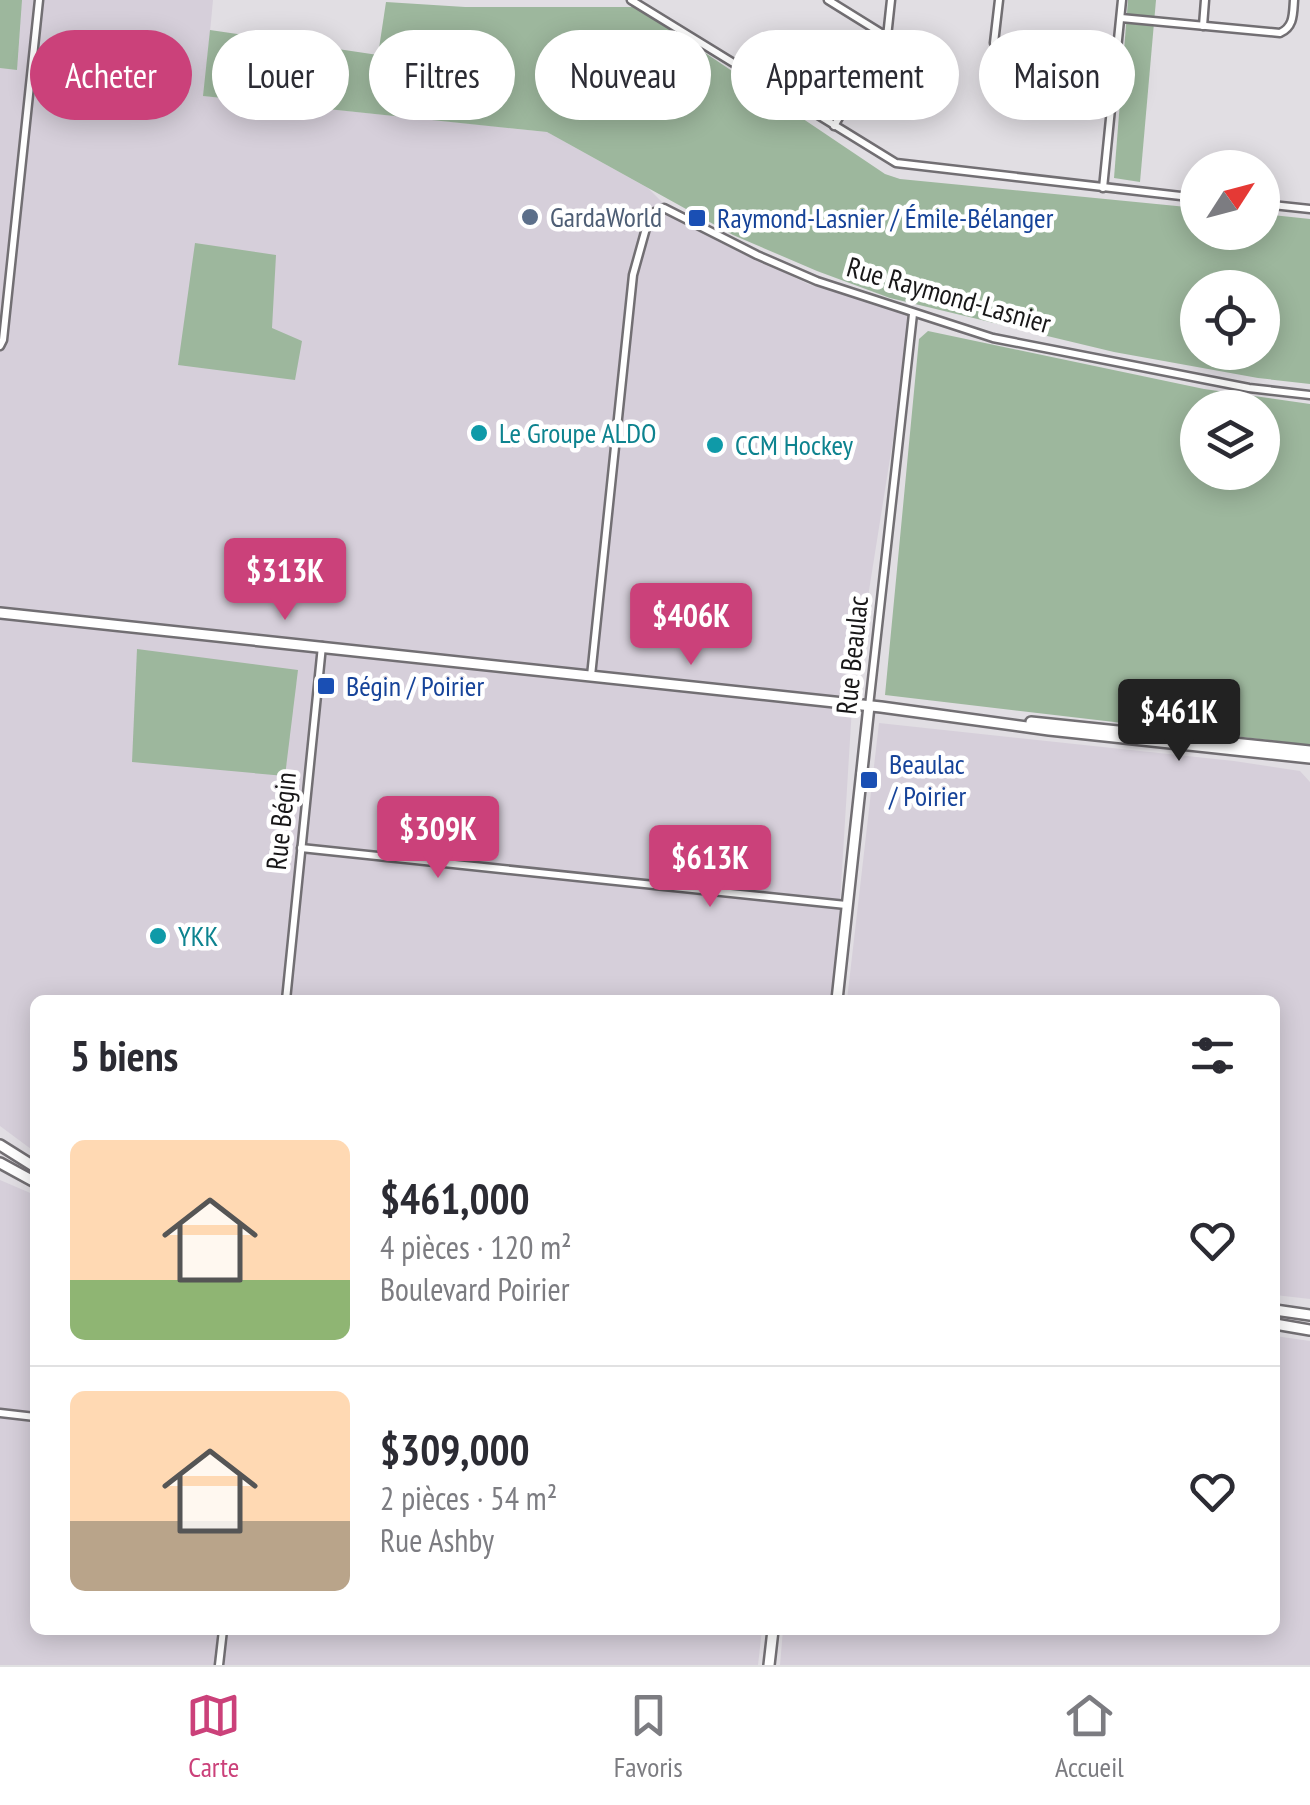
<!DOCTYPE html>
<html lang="fr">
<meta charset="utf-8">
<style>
:root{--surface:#fff;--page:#f2f2f3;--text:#2b2b33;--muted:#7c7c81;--line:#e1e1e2;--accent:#cb417a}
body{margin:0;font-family:"PT Sans Narrow",sans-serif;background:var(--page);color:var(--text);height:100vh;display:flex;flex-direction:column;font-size:38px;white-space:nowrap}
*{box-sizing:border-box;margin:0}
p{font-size:32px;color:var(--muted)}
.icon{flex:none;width:55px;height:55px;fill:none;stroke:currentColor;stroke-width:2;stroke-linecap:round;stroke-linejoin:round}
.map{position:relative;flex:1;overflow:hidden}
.side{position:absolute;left:30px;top:995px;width:1250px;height:640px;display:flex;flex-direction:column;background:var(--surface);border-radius:15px;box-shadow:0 5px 25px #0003}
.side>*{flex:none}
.guide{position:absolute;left:30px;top:30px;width:1250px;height:90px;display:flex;gap:20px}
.needle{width:65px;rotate:54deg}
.fabs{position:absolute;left:1180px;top:150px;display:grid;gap:20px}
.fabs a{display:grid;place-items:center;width:100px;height:100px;border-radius:50%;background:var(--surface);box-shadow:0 5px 25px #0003;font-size:50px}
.price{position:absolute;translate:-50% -85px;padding:0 22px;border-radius:10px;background:var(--accent);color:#fff;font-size:32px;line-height:65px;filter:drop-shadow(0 2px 5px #0008)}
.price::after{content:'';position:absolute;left:50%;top:60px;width:30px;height:22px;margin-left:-15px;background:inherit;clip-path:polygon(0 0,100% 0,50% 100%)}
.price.current{background:#222;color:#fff}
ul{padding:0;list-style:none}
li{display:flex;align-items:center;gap:30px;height:250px;padding:0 40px}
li+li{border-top:2px solid var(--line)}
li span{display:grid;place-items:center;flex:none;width:280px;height:200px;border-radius:15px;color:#555}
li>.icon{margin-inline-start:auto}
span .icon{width:120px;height:120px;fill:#fffc;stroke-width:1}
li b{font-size:42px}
h2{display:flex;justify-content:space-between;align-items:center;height:120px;padding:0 40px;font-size:42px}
.chip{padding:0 35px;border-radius:45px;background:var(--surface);box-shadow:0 5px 25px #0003;font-size:35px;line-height:90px}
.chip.current{background:var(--accent);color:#fff}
.tabs{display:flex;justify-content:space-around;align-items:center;height:140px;border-top:2px solid var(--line);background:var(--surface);font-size:28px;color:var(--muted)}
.tabs a{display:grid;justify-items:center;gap:5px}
.tabs .current{color:var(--accent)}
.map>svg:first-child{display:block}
.built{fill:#d6cfda}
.green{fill:#9db79d;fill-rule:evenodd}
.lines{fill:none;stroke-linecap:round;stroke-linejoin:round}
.minor-casing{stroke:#726f73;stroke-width:11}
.tertiary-casing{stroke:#726f73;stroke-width:14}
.minor{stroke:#fff;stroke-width:6}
.tertiary{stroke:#fff;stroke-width:9}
.service-dot{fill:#5c6f8a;stroke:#fff;stroke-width:4}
.transit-dot{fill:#1a4fb4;stroke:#fff;stroke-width:4}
.culture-dot{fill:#0f9aa8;stroke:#fff;stroke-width:4}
.labels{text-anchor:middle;stroke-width:9;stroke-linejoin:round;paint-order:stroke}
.service-label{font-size:28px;fill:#4e5e75;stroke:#fff;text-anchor:start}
.transit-label{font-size:28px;fill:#164399;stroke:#fff;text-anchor:start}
.street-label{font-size:28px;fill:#181718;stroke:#fff}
.culture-label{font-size:28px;fill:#0d838f;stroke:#fff;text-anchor:start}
</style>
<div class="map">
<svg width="1310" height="1665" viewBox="0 0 1310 1665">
<rect width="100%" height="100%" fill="#e1dee3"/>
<!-- built -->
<g class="built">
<polygon points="0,0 213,0 204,96 547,132 648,188 681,221 808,284 913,314 853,691 834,1000 35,1000 35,1152 0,1126"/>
<polygon points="879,723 1234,761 1300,771 1310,782 1310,1299 1275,1295 1275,1000 847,1000"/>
<polygon points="0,1180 35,1195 35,1630 762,1630 758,1665 0,1665"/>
<polygon points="1275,1336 1310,1341 1310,1665 780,1665 783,1630 1275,1630"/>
</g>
<!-- green -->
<g class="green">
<polygon points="0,0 22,0 17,70 0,68"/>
<polygon points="1128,0 1156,0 1140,182 1114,178"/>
<path d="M386,2L465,7H637L885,174L900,179L1197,208L1198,232H1262L1263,214L1310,219V384L1258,378L1114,352L890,298L817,271L733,235L547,132L203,96L210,30L378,55ZM1198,288H1262V352H1198Z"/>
<polygon points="195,243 276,255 272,328 302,341 295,380 178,365"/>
<path d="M928,331L1204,389L1310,404V745L885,695L919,339ZM1198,408H1262V472H1198Z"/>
<polygon points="137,649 298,670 285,776 132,762"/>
</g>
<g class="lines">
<!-- minor casing -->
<g class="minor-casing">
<g id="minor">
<polyline points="631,0 896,163 1198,198"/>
<polyline points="828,0 886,36"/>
<polyline points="999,0 994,43 1002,54 1117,64"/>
<path d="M1121,18L1280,33C1294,27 1293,14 1294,0"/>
<polyline points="1203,26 1205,0"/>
<polyline points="834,126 887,37 891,0"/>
<polyline points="1103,188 1122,0"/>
<polyline points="1262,204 1310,209"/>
<polyline points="0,346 3,340 39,0"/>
<polyline points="591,676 633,275 650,214 664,208 757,255 817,281 993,338 1249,388 1310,395"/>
<polyline points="869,706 913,314"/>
<polyline points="301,848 846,905"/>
<polyline points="286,1000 322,646"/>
<polyline points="0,1413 35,1417"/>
<polyline points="219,1665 223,1630"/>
</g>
</g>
<!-- tertiary casing -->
<g class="tertiary-casing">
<g id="tertiary">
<polyline points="0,613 881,707 1049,730 1310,758"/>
<polyline points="1031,722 1310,751"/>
<polyline points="837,1000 869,706"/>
<polyline points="0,1145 35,1167"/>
<polyline points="0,1163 35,1182"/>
<polyline points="1275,1310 1310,1315"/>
<polyline points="1275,1324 1310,1330"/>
<polyline points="769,1665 773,1630"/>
</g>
</g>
<!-- minor -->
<use href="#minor" class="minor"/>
<!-- tertiary -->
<use href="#tertiary" class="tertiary"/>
</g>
<!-- markers -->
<circle class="service-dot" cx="530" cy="217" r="10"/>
<g class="transit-dot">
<rect x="687" y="208" width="20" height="20" rx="5"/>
<rect x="316" y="676" width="20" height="20" rx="5"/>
<rect x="859" y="770" width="20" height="20" rx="5"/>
</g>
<g class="culture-dot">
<circle cx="479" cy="433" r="10"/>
<circle cx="715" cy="445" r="10"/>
<circle cx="158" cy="936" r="10"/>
</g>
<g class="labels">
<!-- service labels -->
<g class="service-label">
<text x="550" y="227">GardaWorld</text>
</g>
<!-- transit labels -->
<g class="transit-label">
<text x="717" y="228">Raymond-Lasnier / Émile-Bélanger</text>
<text x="346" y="696">Bégin / Poirier</text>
<text x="889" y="774">Beaulac<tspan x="889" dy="32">/ Poirier</tspan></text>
</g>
<!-- street labels -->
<g class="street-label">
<text transform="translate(949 295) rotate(16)" y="10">Rue Raymond-Lasnier</text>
<text transform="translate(852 655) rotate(-84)" y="10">Rue Beaulac</text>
<text transform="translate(281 821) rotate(-84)" y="10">Rue Bégin</text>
</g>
<!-- culture labels -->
<g class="culture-label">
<text x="499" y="443">Le Groupe ALDO</text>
<text x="735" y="455">CCM Hockey</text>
<text x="178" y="946">YKK</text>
</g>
</g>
</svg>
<div class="fabs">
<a><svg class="needle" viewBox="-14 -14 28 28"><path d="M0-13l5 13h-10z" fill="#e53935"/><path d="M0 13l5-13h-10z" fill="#7c7c81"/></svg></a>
<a><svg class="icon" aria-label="locate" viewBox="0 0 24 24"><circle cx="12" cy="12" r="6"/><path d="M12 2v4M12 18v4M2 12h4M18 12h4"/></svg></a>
<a><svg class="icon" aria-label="layers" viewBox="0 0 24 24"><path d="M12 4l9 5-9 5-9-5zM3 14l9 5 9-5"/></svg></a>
</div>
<b class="price" style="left:285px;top:623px">$313K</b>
<b class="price" style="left:691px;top:668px">$406K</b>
<b class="price current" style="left:1179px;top:764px">$461K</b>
<b class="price" style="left:438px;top:881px">$309K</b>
<b class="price" style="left:710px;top:910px">$613K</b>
<div class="guide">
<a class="chip current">Acheter</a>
<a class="chip">Louer</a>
<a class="chip">Filtres</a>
<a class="chip">Nouveau</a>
<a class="chip">Appartement</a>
<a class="chip">Maison</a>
</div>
<section class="side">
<h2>5 biens<svg class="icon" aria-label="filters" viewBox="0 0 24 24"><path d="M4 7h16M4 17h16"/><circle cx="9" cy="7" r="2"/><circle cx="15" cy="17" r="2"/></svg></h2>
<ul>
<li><span style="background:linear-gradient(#ffd9b3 70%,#8fb573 0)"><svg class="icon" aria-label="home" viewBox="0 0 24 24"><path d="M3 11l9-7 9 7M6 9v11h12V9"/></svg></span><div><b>$461,000</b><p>4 pièces · 120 m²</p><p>Boulevard Poirier</p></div><svg class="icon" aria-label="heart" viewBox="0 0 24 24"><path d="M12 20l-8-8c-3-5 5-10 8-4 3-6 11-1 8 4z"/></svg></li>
<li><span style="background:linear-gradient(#ffd9b3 65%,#b9a48a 0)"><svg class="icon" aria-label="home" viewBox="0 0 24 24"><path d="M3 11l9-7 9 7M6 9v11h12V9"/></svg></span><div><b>$309,000</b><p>2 pièces · 54 m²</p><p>Rue Ashby</p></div><svg class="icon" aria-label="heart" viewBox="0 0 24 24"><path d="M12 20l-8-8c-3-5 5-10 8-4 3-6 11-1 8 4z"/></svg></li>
</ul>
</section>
</div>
<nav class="tabs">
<a class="current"><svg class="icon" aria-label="map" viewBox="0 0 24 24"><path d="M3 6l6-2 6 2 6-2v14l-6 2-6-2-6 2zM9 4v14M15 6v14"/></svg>Carte</a>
<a><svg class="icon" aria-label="saved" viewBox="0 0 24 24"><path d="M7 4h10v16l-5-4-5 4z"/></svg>Favoris</a>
<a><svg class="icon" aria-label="home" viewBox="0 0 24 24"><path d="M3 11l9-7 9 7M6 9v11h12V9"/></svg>Accueil</a>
</nav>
